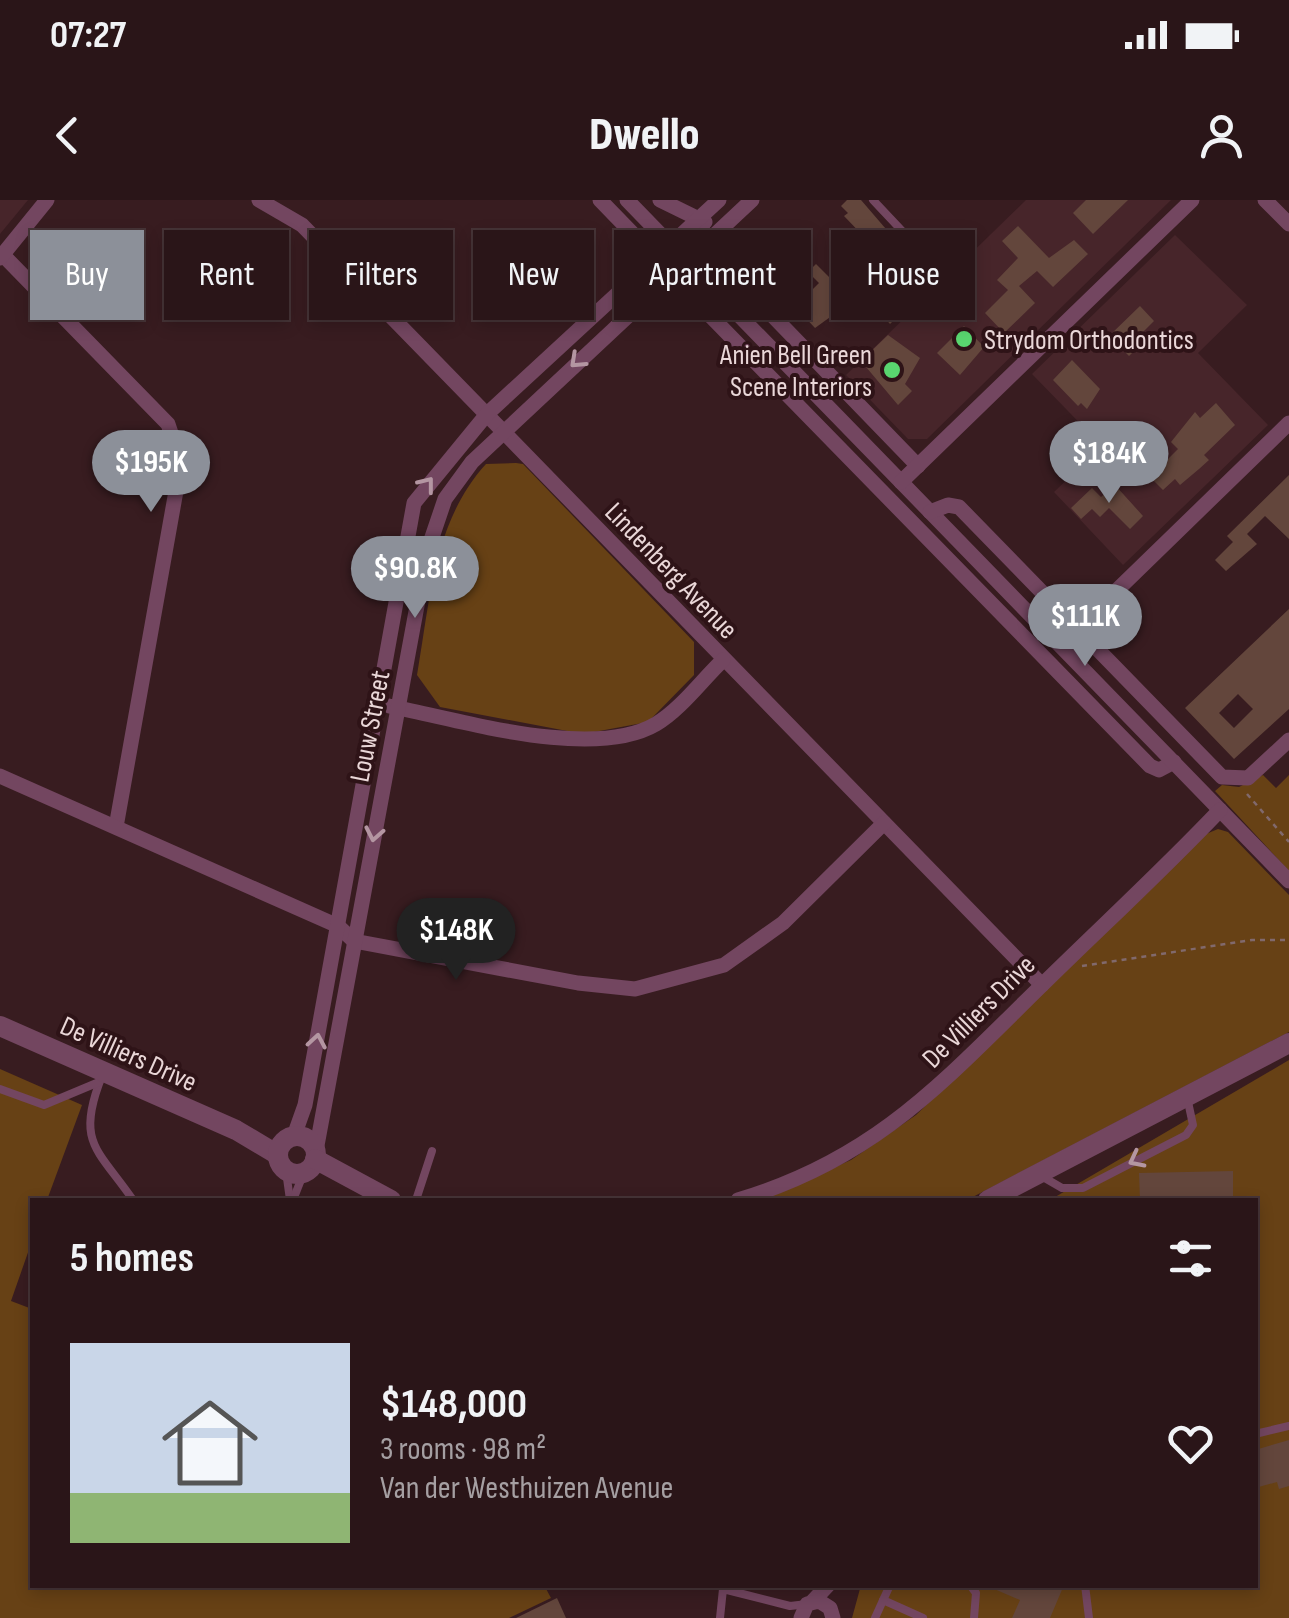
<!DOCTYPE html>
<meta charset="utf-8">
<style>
:root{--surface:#2a1518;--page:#362225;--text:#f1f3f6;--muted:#a59fa2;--line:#463437;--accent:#8c9099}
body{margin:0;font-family:"Sofia Sans Condensed",sans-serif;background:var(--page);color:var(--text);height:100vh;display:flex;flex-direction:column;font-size:38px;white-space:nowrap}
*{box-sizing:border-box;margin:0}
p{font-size:32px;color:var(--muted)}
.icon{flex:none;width:55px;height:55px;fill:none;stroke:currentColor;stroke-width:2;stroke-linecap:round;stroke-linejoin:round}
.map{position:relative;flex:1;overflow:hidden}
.sheet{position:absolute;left:30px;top:998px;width:1228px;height:390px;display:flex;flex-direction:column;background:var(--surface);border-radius:0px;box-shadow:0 5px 15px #0003,0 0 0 2px var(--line)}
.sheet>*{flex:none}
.hud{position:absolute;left:30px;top:30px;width:1230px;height:90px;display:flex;gap:20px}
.price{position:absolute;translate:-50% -85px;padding:0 22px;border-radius:35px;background:var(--accent);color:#fff;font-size:32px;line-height:65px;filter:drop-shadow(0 2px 5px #0008)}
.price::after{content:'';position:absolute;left:50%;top:60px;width:30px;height:22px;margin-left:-15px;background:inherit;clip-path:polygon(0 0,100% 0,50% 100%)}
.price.on{background:#222;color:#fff}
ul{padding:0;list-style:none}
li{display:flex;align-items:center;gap:30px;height:250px;padding:0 40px}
li span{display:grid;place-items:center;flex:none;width:280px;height:200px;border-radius:0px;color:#555}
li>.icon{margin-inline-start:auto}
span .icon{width:120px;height:120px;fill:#fffc;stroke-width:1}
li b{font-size:42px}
h2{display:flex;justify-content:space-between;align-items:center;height:120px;padding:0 40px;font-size:42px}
.tag{padding:0 35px;border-radius:0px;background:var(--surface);box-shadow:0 5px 15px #0003,0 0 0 2px var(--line);font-size:35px;line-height:90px}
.tag.on{background:var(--accent);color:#fff}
.status{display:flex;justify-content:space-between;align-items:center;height:70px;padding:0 50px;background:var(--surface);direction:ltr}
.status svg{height:28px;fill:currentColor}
header{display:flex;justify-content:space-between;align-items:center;height:130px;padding:0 40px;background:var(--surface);font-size:45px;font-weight:800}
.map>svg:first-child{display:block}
.built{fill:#47252a}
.green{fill:#674115}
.building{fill:#63463c;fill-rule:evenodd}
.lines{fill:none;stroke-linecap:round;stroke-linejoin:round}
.path{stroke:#81696c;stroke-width:2.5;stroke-dasharray:5 5;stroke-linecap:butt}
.service{stroke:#734660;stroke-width:8}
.minor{stroke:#734660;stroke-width:15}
.tertiary{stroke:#734660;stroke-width:20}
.oneway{stroke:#b496a2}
.poi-dot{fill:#59d56f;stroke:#2e1317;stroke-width:4}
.labels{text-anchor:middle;stroke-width:8;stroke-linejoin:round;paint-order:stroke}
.poi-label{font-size:28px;fill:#ead7d8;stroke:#2e1317;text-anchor:start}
.street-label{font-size:28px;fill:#ead7d8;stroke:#2e1317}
</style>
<div class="status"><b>07:27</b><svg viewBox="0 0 49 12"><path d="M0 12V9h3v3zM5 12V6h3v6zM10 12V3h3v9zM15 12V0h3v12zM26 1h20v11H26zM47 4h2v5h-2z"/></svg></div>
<header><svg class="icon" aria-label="back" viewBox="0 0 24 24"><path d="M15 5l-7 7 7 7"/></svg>Dwello<svg class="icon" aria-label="person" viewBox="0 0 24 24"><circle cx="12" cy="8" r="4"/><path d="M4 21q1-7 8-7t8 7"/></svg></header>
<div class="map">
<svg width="1289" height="1418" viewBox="0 0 1289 1418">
<rect width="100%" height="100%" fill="#381c20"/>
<!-- built -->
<g class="built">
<polygon points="0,0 28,0 0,34"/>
<polygon points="1026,0 1171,0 927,239 908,239 846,175"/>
<polygon points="1175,35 1247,105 1198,153 1268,225 1123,365 1054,292 1102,246 1032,174"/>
</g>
<!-- green -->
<g class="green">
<path d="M516,263L523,264L694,442V475L648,522L583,534L440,507L417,475C430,402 433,322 486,264Z"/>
<polygon points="1263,575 1276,588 1289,575 1289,671 1215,591 1222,585 1239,587"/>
<polygon points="1218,629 1228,632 1289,695 1289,832 967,1000 760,1000 851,960 916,915 1206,634"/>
<polygon points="1289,860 1289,1418 852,1418 861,1385 1255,1385 1255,1000 1050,1000"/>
<polygon points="0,869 82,905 47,1000 32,1000 32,1041 11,1101 32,1109 32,1385 544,1385 551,1398 509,1418 0,1418"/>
</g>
<!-- building -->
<g class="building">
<polygon points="847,0 861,0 904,50 851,102 815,128 800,112 806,105 802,100 819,83 808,72 816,64 832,80 870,43 844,16 848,13 841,6"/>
<polygon points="1086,0 1128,0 1093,34 1073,13"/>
<polygon points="1018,26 1049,58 1074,40 1088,54 1053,87 1037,71 1019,86 1035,103 1004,133 985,113 1008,90 997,80 1018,58 1002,41"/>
<polygon points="911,88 919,95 890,124 883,116"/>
<polygon points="1140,106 1154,121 1137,138 1142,143 1129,156 1109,136"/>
<polygon points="964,126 984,147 960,175 937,153"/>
<polygon points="888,135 920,158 905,184 912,191 898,205 861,161"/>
<polygon points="1072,160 1100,189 1087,209 1081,203 1078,206 1053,180"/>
<polygon points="1216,203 1235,225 1204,255 1209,260 1199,269 1180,285 1175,279 1163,290 1150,277 1178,249 1171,242 1195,212 1200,218"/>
<polygon points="1289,275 1289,339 1265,316 1247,334 1257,344 1226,371 1215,360 1233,342 1227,336"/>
<polygon points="1115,285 1143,316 1130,329 1109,308 1100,317 1092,309 1081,319 1071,308 1092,288 1101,297"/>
<path d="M1289,409V509L1234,559L1185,508ZM1238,494L1253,509L1234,528L1219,513Z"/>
<polygon points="1233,971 1233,1000 1140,1000 1139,973"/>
<polygon points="1289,1240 1289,1286 1279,1289 1277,1282 1255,1288 1255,1250"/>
<polygon points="985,1385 1064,1385 1050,1418 1012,1418 1020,1400"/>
<polygon points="557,1398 566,1418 516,1418"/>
</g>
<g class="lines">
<!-- path -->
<g class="path">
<polyline points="1247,594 1289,642"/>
<polyline points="1082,766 1252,740 1289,740"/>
</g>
<!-- service -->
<g class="service">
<polyline points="873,0 938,69"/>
<path d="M102,876C75,943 98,949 133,1000"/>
<polyline points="0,889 44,905 99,882"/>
<polyline points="286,971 290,1000"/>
<polyline points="1043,977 1062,988 1083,988 1186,935 1193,925 1187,897"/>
<polyline points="293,1000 304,972"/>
<polyline points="416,1000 432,951"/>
<polyline points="1255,1234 1289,1226"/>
<polyline points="970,1385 976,1393 974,1418"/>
<polyline points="1085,1385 1089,1418"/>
<polyline points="883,1400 923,1418"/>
<polyline points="720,1418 723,1389 790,1406 807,1404"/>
<polyline points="875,1418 890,1385"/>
</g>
<!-- minor -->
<g class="minor">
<polyline points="259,0 302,25 1042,785"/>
<polyline points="600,0 633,34 636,59 643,71 667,94 693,98 1150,566 1159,570 1174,562"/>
<polyline points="627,0 1289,681"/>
<polyline points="660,0 705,22"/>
<polyline points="1265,0 1289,24"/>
<polyline points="3,55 168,224 181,263 116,627"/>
<polyline points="0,58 47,0"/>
<polyline points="726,67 742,84"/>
<polyline points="724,100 742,84 918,266"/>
<polyline points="901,282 1192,0"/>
<polyline points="930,312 948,305 959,307 1222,577 1248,578 1289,540"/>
<polyline points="1077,429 1289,223"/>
<path d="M389,506C460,520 593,561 656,524C681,509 702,480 723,460"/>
<polyline points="0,576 338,726 354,741 578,783 635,789 724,765 783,723 884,623"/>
<polyline points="294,936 305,905 414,303 487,214 719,0"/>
<polyline points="316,951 427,352 445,299 472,262 752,0"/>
<path d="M738,1000C875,959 942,883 1040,787C1100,728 1162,671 1220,610"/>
<polyline points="813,1401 828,1385"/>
<polyline points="801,1418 807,1404 819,1401 830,1408 833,1418"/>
</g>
<!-- tertiary -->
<g class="tertiary">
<polyline points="0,826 236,930 278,955"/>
<circle cx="297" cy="955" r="19"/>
<polyline points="315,959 391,1000"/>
<polyline points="988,1000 1289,843"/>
</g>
</g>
<!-- one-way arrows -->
<defs><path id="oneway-chevron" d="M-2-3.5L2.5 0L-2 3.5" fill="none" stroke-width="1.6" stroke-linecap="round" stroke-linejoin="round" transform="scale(2.5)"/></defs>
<g class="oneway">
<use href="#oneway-chevron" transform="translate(577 161) rotate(137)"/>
<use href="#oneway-chevron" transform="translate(427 284) rotate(-52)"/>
<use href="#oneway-chevron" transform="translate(374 634) rotate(101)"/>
<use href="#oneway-chevron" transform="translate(317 841) rotate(-80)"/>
<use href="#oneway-chevron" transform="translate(1136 960) rotate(153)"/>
</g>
<!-- markers -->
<g class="poi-dot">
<circle cx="964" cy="139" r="10"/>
<circle cx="892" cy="170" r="10"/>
</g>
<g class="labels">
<!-- poi labels -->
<g class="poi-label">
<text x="984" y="149">Strydom Orthodontics</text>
<text x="872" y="164" text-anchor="end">Anien Bell Green<tspan x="872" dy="32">Scene Interiors</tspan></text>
</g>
<!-- street labels -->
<g class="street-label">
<text transform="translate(672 370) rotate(46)" y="10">Lindenberg Avenue</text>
<text transform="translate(369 526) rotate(-79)" y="10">Louw Street</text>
<text transform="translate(978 811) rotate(-45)" y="10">De Villiers Drive</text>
<text transform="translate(129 853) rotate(24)" y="10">De Villiers Drive</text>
</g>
</g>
</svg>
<b class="price" style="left:1109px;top:306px">$184K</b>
<b class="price" style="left:151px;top:315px">$195K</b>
<b class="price" style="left:415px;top:421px">$90.8K</b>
<b class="price" style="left:1085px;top:469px">$111K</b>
<b class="price on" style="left:456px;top:783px">$148K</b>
<div class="hud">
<a class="tag on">Buy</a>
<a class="tag">Rent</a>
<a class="tag">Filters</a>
<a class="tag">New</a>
<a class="tag">Apartment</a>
<a class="tag">House</a>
</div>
<section class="sheet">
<h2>5 homes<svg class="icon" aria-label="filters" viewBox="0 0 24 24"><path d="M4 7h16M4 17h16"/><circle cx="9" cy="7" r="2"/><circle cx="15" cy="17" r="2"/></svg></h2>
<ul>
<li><span style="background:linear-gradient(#c9d6e8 75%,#8fb573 0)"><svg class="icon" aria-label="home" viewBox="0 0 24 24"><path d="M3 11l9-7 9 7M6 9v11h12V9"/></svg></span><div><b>$148,000</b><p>3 rooms · 98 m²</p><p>Van der Westhuizen Avenue</p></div><svg class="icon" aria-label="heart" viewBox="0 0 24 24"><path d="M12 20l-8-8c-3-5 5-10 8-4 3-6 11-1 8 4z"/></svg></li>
</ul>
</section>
</div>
